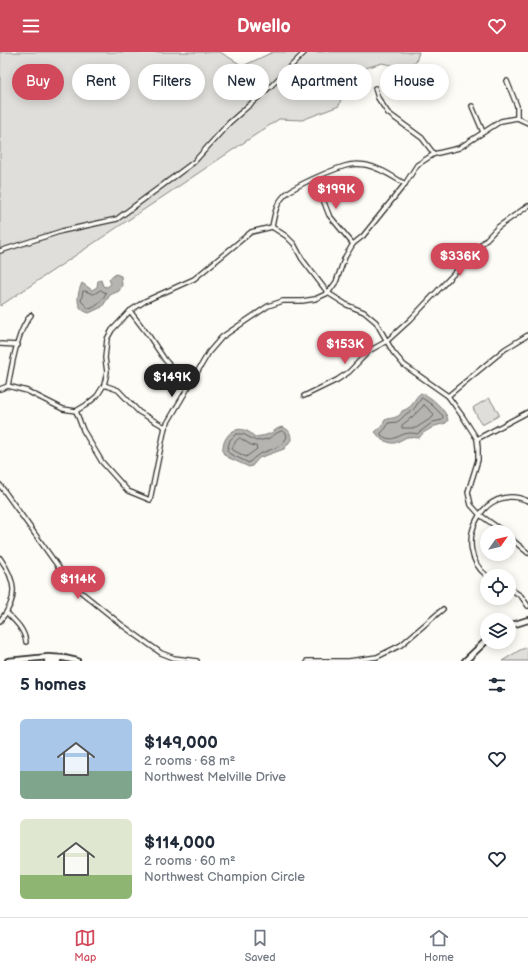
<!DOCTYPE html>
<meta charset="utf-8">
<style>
:root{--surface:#fff;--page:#f6f6f7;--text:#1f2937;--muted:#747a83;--line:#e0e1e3;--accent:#d1495b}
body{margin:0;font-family:"Balsamiq Sans",sans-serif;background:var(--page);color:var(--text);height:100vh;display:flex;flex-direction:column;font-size:15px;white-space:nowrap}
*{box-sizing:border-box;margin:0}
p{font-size:13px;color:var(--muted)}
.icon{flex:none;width:22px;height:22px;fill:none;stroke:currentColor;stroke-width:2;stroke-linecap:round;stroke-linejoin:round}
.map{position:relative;height:609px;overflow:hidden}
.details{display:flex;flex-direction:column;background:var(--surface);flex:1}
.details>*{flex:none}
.banner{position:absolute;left:12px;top:12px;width:504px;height:36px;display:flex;gap:8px}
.needle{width:26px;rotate:56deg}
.tools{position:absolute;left:480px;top:473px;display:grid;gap:8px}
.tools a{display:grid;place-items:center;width:36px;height:36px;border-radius:50%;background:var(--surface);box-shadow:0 2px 10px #0003;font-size:20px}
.price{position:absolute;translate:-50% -34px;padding:0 9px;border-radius:14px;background:var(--accent);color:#fff;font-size:13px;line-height:26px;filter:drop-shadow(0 1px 2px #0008)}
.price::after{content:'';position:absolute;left:50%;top:24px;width:12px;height:9px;margin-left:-6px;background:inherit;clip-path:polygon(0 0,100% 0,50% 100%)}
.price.current{background:#222;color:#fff}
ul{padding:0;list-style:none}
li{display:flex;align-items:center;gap:12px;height:100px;padding:0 20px}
li span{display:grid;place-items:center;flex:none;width:112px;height:80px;border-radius:6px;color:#555}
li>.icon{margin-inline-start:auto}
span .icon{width:48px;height:48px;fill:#fffc;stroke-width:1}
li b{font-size:17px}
h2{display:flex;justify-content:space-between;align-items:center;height:48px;padding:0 20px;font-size:17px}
.chip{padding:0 14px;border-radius:18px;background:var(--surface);box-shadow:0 2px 10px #0003;font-size:14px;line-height:36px}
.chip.current{background:var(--accent);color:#fff}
header{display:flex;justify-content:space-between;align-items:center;height:52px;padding:0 20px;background:var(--accent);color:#fff;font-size:18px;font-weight:600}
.tabs{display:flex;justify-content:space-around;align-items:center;height:56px;border-top:1px solid var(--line);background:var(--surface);font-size:11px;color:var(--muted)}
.tabs a{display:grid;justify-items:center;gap:2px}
.tabs .current{color:var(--accent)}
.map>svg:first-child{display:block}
.green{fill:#dfdeda;stroke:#858482}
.water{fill:#b5b4b1;stroke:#7e7d7b}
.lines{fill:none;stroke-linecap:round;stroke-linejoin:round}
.shore{stroke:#626261;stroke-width:1}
.street-casing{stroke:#2b2b2b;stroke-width:6}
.secondary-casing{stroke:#2b2b2b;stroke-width:8}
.street{stroke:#fdfcf7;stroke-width:3.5}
.secondary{stroke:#fdfcf7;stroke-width:4.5}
</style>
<header><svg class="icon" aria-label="menu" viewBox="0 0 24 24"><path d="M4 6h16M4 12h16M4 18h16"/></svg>Dwello<svg class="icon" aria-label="heart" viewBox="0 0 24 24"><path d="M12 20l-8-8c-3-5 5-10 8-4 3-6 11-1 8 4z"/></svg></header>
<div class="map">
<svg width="528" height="609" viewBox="0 0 528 609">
<rect width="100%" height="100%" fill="#fdfcf7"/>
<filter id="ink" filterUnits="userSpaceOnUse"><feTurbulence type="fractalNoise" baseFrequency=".025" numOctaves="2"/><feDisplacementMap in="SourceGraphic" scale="8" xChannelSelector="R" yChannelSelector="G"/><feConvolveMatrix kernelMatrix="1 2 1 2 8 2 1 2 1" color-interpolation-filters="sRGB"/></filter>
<g filter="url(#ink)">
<!-- green -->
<g class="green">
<polygon points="0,0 220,0 243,14 273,0 419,0 416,10 400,15 382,11 359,18 346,30 339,54 302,68 279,67 0,254"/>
<polygon points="489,346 490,347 499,362 498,364 484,372 481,372 473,356 474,355"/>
<polygon points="528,595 528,609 502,609 520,598"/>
</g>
<!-- water -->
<g class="water">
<path d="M116,222L121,224L122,233L119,239L110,243L102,255L89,261C74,257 77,242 82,231L92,238L97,235L98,229L101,228L103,234L107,235L111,232L109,227Z"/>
<path d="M421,341C430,343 447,359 448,368L446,371L435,374L423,381L419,386L407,385L395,391H391L382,388L375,380L381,375L385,368C392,365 399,367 402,359C416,354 412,347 421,341Z"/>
<path d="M282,375C289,377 291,381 291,388L284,397L259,406L252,414L249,415L227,405L223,401C221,389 231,374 244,378C248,379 252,382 255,385C259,384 263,384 266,383C273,382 275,376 282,375Z"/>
</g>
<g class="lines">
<!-- shore -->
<g class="shore">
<path d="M101,238L106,241C102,249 97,255 89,257L81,249L83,239H85L93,242Z"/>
<path d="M422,346L431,352L443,364L442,368L433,370L417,382C399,377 396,394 381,383V381L386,376L388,371L397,370L400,368L406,362L413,358Z"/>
<path d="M424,353L434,362L433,365L416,376H402V373C410,367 417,361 424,353Z"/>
<path d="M282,379L286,381L287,385C279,401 260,396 249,411L230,402L227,399L230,388L236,382H243L256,389L268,387L277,381Z"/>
<polygon points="240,386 251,393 256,394 257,397 246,405 233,398 232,396 236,389"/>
</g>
<!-- street casing -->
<g class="street-casing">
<g id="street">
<polyline points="507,29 517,54 517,66"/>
<polyline points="375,36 378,46 388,61 422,86 434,102"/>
<polyline points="472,54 483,80"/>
<polyline points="315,127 329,163 353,192"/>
<path d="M272,175C274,164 276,152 284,144C291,135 332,118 345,114C351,112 360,112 366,113C381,116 393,125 405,132"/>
<polyline points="0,199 62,179 117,167 194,110 229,71 271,34 305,0"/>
<polyline points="130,259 149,284 165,308 175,319 190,330"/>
<polyline points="0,292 18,293"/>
<polyline points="104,333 118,338 139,360 165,375"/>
<path d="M8,334C12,313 17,279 31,263"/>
<polyline points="0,337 8,334 27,339 63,357 76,359 86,353 97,344 104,333 107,320 105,306 107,287 112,278 130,259 145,249 194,227 251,180 272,175 286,184 294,192 302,207 328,241 347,253 364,260 376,270 393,300 404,313 448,344 463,365 477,387 478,396 478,408 468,440 471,453 480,463 504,480"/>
<polyline points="304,344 337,328 349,320 369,299 387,289 410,268 498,175 528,154"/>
<polyline points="448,344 505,297 528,283"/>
<polyline points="76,359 83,378 102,410 128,439 150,448 165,375 209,300 222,285 268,254 283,249 302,249 315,247 328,241 336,230 345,205 353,192 363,184 405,132 417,113 434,102 459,96 501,69 517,66 528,71"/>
<polyline points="477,387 528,360"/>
<polyline points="0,433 62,520 76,536 122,573 161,601 174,606 197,609"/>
<polyline points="509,485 528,501"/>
<path d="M0,506C16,529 19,546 0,569"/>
<path d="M487,524C450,495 483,428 528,449"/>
<polyline points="509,536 521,544 528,554"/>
<path d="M7,561C16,570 24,577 26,590"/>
<polyline points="307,609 349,609 377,605 401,593 443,557"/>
</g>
</g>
<!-- secondary casing -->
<g class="secondary-casing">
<g id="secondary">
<polyline points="509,574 528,568"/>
<polyline points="8,609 48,605 64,606 77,609"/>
<polyline points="47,609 58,609"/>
<polyline points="465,609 487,588"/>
</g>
</g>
<!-- street -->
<use href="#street" class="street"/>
<!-- secondary -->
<use href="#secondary" class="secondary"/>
</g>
</g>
</svg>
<div class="tools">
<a><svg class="needle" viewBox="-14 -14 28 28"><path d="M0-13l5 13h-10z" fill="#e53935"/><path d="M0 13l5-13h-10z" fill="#747a83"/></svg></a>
<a><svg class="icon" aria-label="locate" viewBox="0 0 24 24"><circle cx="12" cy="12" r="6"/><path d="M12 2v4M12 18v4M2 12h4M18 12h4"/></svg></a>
<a><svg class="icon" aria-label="layers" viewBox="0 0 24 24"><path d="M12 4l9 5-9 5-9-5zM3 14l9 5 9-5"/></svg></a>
</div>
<b class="price" style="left:336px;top:158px">$199K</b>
<b class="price" style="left:460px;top:225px">$336K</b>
<b class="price" style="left:345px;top:313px">$153K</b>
<b class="price current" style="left:172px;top:346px">$149K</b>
<b class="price" style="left:78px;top:548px">$114K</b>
<div class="banner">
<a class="chip current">Buy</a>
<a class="chip">Rent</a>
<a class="chip">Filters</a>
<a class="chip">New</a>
<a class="chip">Apartment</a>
<a class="chip">House</a>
</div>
</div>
<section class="details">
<h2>5 homes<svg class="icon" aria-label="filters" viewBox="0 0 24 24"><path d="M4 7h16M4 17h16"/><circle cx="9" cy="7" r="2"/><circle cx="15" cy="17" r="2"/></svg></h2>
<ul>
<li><span style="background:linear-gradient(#a9c7e8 65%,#7fa58c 0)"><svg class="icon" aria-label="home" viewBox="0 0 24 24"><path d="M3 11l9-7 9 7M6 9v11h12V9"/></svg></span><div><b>$149,000</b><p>2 rooms · 68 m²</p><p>Northwest Melville Drive</p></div><svg class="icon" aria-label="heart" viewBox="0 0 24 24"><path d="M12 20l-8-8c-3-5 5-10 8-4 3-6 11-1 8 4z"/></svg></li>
<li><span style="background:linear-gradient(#dfe7d0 70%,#8fb573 0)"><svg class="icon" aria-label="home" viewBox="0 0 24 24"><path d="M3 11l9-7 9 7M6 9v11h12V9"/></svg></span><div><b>$114,000</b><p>2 rooms · 60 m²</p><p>Northwest Champion Circle</p></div><svg class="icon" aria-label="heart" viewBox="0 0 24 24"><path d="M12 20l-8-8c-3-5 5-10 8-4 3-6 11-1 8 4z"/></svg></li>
</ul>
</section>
<nav class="tabs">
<a class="current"><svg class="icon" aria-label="map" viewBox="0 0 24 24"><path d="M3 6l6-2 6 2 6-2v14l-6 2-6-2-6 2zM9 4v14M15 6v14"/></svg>Map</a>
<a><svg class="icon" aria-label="saved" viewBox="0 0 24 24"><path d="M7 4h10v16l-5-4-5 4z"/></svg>Saved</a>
<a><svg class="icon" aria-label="home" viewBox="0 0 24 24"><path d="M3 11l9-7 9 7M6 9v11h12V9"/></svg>Home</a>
</nav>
